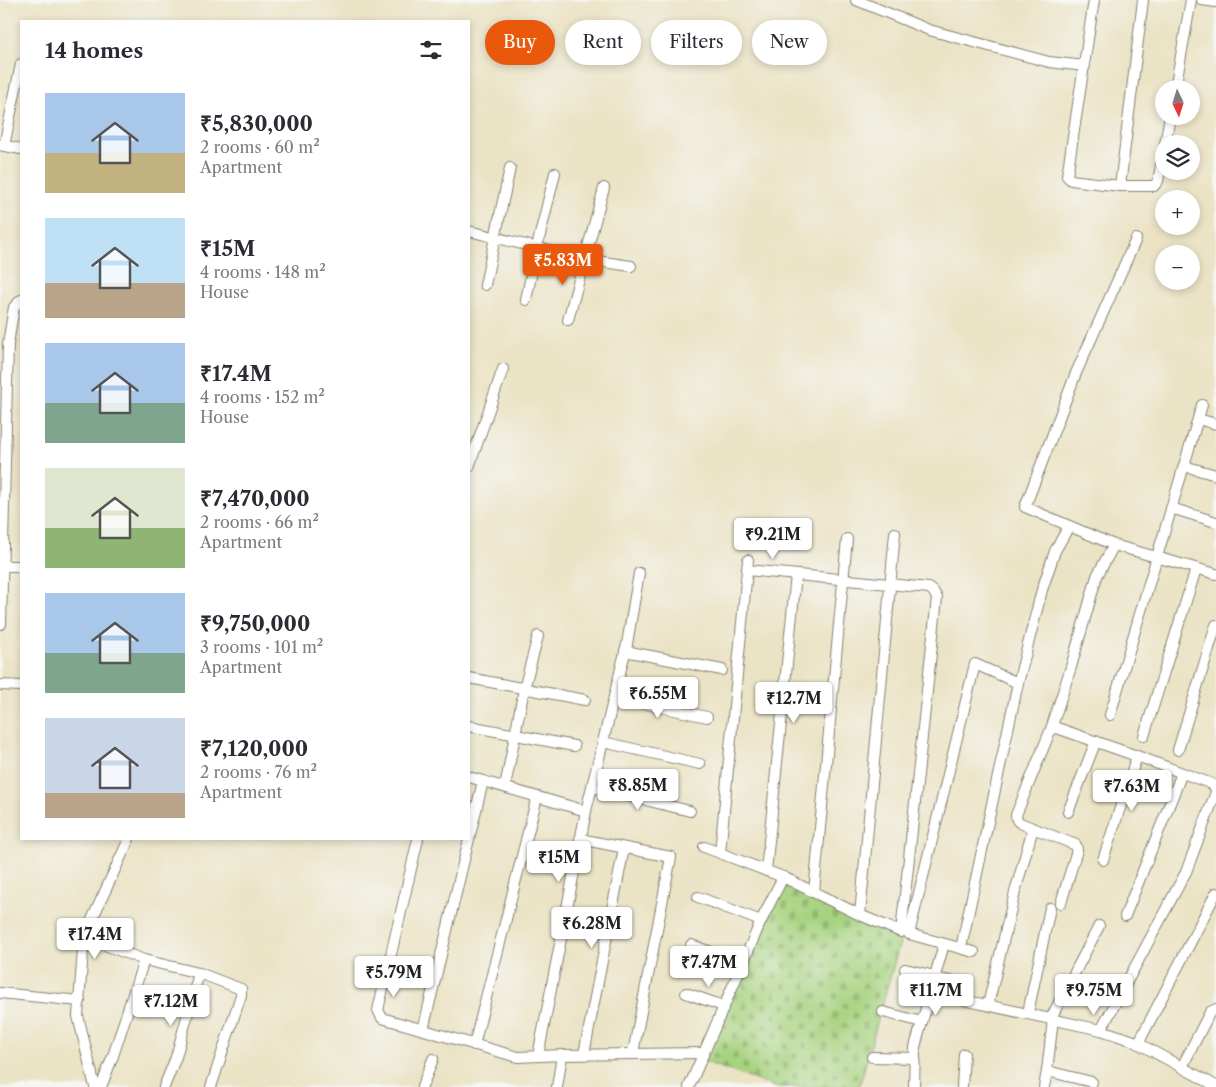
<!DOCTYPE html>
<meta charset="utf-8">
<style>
:root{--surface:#fff;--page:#f2f2f3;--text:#2b2b33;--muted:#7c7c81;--accent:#ea580c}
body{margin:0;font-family:"Libre Caslon Text",serif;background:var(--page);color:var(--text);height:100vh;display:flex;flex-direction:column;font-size:19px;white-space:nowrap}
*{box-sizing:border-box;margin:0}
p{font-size:16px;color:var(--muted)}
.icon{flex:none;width:28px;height:28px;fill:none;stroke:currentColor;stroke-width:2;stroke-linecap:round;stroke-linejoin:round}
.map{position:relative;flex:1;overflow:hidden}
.panel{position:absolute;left:20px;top:20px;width:450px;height:820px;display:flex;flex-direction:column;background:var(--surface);border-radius:0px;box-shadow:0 2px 8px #0003}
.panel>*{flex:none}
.banner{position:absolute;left:485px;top:20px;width:475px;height:45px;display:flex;gap:10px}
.needle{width:32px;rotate:176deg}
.controls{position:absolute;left:1155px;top:80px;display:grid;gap:10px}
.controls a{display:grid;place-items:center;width:45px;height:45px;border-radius:50%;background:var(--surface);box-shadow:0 2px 8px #0003;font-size:25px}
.price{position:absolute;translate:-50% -42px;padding:0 11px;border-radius:5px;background:#fff;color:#222;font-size:16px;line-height:32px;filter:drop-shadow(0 1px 2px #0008)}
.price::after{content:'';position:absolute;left:50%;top:30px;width:15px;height:11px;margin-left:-8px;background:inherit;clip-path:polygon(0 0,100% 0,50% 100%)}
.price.on{background:var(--accent);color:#fff}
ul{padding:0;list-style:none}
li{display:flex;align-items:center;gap:15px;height:125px;padding:0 25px}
li span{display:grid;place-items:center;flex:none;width:140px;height:100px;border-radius:0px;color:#555}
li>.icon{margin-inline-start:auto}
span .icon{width:60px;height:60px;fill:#fffc;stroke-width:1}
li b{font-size:21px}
h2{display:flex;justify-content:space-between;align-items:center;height:60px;padding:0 25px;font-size:21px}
.tag{padding:0 18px;border-radius:22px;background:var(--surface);box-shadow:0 2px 8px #0003;font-size:18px;line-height:45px}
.tag.on{background:var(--accent);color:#fff}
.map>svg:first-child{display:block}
.cemetery{fill:url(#cemetery-stones);stroke:#62784e}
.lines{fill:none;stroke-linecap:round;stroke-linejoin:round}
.minor-casing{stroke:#848070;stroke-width:12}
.minor{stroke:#fff;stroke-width:10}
</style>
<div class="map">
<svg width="1216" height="1087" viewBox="0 0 1216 1087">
<defs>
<pattern id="cemetery-stones" width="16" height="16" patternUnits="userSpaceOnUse" patternTransform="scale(1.25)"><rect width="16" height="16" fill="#a7d380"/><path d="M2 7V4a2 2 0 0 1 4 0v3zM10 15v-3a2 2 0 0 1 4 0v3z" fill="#8fb56e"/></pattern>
</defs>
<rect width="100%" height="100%" fill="#f6f6f2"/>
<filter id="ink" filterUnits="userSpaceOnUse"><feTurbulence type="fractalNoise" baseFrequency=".02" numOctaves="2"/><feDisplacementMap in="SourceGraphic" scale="10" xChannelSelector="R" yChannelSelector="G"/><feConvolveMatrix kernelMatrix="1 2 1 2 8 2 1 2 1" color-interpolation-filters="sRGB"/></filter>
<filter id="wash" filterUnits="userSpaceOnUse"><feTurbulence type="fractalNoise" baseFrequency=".0096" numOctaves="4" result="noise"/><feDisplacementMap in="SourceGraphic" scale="20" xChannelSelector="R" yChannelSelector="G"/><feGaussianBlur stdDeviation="1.12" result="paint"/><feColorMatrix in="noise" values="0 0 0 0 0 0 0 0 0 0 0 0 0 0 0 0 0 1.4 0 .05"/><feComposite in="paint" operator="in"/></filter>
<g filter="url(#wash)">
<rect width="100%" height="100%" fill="#ebe3c5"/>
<!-- cemetery -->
<polygon class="cemetery" points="784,884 901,939 859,1087 775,1087 703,1061"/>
</g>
<g filter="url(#ink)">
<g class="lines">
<!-- minor casing -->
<g class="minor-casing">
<g id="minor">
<polyline points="856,0 929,30 1049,62 1085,66"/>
<polyline points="1094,0 1067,176 1071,180 1120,186 1154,186 1158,181 1164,150"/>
<polyline points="1202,0 1216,2"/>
<polyline points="1175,89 1191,0"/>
<polyline points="1165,144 1170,116"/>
<polyline points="0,145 21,149"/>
<polyline points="4,146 21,64"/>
<polyline points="1120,186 1143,0"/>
<polyline points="469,231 583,259 631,266"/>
<polyline points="1136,239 1076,373 1025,507 1114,545 1216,574"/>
<polyline points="485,285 510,168"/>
<polyline points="526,300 537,247 555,173"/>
<polyline points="568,320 604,188"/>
<polyline points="1198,419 1216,424"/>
<polyline points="1184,466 1216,475"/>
<polyline points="469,467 503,369"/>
<polyline points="1171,508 1216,522"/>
<polyline points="0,566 21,566"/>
<polyline points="747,570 929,588 933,591 937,598 901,932 860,915 783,877"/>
<polyline points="1,624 8,344 14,307 21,300"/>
<polyline points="625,651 722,670"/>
<polyline points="469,678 585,700"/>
<polyline points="1018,683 1042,590 1055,551 1069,526"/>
<polyline points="0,685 21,686"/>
<polyline points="614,697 707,717"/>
<polyline points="1110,715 1202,405"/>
<polyline points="469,726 574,746"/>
<polyline points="1051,729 1071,667 1097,576 1114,545"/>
<polyline points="1144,736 1196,569"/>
<polyline points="603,742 700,764"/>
<polyline points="1178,750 1216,625"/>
<polyline points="469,777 586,811 538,1056"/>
<polyline points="505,787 524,689 538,636"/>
<polyline points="592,787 690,811"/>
<polyline points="586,811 627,644 639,573"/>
<polyline points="1068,812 1096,741"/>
<polyline points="418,839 378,1010 382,1018 518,1057 562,1055 557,1087"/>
<polyline points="580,839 671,857 633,1053"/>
<polyline points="720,853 748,560"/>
<polyline points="1103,860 1137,756"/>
<polyline points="766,871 796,575"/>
<polyline points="814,892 847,539"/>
<polyline points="698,897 761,921"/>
<polyline points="1061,903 1077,850 1076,845 1020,823 1017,820 1016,815 1051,729 1057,728 1137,756 1212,784 1216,789"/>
<polyline points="860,915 895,533"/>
<polyline points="1125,916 1182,773"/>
<polyline points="84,937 144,960 199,973 241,989 241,995 211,1087"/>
<polyline points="691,945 742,963"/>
<polyline points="961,948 1018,683 975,664 909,934 974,952"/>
<polyline points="905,969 935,976"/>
<polyline points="934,978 960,983"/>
<polyline points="0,993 80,1001"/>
<polyline points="686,993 723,1006"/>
<polyline points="954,998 1101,1030 1134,1041 1216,1086"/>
<polyline points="988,1005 1015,892 1033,828"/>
<polyline points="883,1012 922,1022"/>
<polyline points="1028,1013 1050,908"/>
<polyline points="1051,1018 1099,926"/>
<polyline points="1053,1019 1047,1071 1092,1082"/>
<polyline points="423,1030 483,781"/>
<polyline points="1101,1030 1186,872 1216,792"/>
<polyline points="1139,1042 1216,893"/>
<polyline points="474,1045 537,797"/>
<polyline points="584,1054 624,848"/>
<polyline points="562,1055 702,1053"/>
<polyline points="872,1057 915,1058"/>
<polyline points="1182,1067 1210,1012 1216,1009"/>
<polyline points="95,1087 78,1016 84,937 129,839"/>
<polyline points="101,1087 113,1056 144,960"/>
<polyline points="164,1087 176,1057 199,973"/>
<polyline points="422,1087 433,1059"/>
<polyline points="689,1087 761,921 783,877 704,847"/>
<polyline points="914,1087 915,1047 944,944"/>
<polyline points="962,1087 964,1054"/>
<polyline points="1044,1087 1047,1071"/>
</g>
</g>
<!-- minor -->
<use href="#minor" class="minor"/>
</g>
</g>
</svg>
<div class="controls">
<a><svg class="needle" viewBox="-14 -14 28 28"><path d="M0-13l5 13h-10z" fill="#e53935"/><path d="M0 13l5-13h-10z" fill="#7c7c81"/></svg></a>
<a><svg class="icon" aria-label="layers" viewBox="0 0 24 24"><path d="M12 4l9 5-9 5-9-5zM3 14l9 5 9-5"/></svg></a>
<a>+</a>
<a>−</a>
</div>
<b class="price on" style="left:563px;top:286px">₹5.83M</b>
<b class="price" style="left:773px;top:560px">₹9.21M</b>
<b class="price" style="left:658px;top:719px">₹6.55M</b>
<b class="price" style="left:794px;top:724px">₹12.7M</b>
<b class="price" style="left:638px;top:811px">₹8.85M</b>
<b class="price" style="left:1132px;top:812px">₹7.63M</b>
<b class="price" style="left:559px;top:883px">₹15M</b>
<b class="price" style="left:592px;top:949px">₹6.28M</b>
<b class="price" style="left:95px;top:960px">₹17.4M</b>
<b class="price" style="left:709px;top:988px">₹7.47M</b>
<b class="price" style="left:394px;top:998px">₹5.79M</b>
<b class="price" style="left:936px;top:1016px">₹11.7M</b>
<b class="price" style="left:1094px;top:1016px">₹9.75M</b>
<b class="price" style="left:171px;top:1027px">₹7.12M</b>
<div class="banner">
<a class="tag on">Buy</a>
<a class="tag">Rent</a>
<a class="tag">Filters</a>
<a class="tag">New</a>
</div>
<section class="panel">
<h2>14 homes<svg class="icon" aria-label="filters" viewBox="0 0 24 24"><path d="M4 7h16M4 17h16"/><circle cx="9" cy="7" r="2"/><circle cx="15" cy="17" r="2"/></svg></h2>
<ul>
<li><span style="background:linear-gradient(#a9c7e8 60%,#c2b280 0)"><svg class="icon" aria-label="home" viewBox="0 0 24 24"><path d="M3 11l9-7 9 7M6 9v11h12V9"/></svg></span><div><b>₹5,830,000</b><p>2 rooms · 60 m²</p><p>Apartment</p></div></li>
<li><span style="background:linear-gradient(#bfe0f5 65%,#b9a48a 0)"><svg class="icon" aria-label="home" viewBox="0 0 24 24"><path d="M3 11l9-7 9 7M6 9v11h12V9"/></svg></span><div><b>₹15M</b><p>4 rooms · 148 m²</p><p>House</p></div></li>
<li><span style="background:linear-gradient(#a9c7e8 60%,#7fa58c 0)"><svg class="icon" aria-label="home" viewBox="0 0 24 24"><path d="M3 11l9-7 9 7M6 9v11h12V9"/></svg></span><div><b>₹17.4M</b><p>4 rooms · 152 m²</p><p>House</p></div></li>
<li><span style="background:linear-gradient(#dfe7d0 60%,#8fb573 0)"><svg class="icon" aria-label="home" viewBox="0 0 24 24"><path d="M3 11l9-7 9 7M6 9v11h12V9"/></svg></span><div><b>₹7,470,000</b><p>2 rooms · 66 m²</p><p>Apartment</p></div></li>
<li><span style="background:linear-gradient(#a9c7e8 60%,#7fa58c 0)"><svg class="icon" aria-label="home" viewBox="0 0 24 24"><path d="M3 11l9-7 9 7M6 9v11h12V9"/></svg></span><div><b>₹9,750,000</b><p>3 rooms · 101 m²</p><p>Apartment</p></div></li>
<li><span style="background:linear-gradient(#c9d6e8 75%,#b9a48a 0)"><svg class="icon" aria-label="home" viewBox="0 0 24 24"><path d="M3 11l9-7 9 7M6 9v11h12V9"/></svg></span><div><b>₹7,120,000</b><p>2 rooms · 76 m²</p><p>Apartment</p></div></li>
</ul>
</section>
</div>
